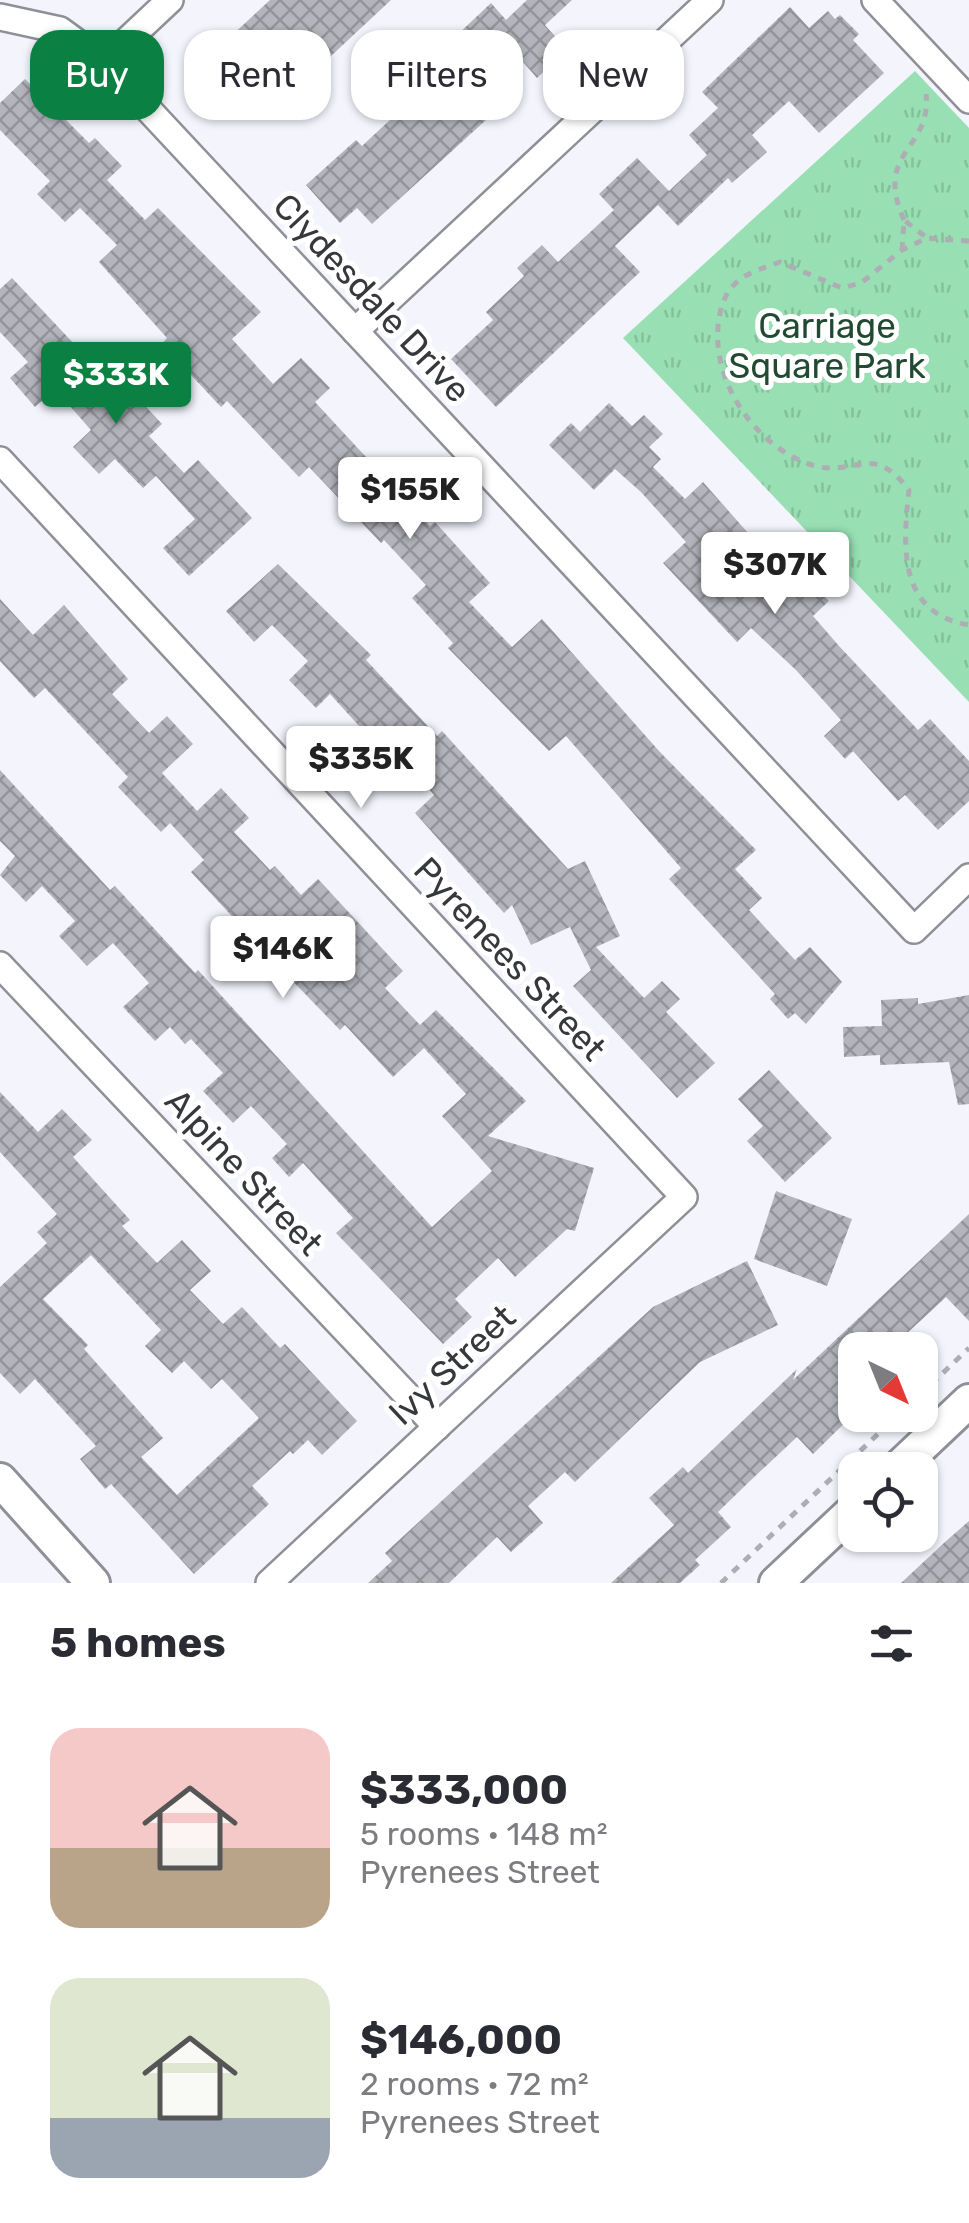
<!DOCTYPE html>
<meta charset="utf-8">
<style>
:root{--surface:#fff;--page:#f2f2f3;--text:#2b2b33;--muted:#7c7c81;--accent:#0b8043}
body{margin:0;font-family:Rubik,sans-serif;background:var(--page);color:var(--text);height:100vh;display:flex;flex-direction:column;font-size:38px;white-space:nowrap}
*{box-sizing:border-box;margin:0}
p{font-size:32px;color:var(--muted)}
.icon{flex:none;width:55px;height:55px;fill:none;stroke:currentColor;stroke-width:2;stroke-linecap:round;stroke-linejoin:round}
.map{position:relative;height:1583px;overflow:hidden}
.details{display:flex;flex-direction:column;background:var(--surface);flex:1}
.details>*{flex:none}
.guide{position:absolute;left:30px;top:30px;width:910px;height:90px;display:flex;gap:20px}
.needle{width:65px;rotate:137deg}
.fabs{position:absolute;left:838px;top:1332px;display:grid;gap:20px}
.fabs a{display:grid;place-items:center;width:100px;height:100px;border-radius:20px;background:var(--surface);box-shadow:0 2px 8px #0004;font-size:50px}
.price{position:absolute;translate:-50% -85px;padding:0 22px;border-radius:10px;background:#fff;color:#222;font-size:32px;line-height:65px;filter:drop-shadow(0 2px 5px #0008)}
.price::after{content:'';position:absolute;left:50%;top:60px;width:30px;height:22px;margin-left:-15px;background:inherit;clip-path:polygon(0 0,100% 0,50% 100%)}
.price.on{background:var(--accent);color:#fff}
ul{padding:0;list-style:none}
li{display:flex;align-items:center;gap:30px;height:250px;padding:0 50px}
li span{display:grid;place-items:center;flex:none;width:280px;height:200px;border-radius:30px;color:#555}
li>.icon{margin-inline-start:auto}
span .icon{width:120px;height:120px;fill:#fffc;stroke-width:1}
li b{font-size:42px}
h2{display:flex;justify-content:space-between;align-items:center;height:120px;padding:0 50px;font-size:42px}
.chip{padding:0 35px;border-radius:30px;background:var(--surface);box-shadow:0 2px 8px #0004;font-size:35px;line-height:90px}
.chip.on{background:var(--accent);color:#fff}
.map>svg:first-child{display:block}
.park{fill:url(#park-tufts)}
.building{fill:url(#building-cross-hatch);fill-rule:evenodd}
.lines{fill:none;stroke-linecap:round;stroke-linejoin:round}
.minor-casing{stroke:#8f8f97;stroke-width:30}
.tertiary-casing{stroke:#8f8f97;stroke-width:38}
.path{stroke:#adaeb4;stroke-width:5;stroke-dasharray:8 8;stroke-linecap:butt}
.minor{stroke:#fff;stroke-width:25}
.tertiary{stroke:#fff;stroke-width:32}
.labels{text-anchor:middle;stroke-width:10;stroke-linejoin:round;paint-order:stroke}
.street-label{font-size:35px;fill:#37383b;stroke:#fff}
.park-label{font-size:35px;fill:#224a33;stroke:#fff}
</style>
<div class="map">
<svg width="969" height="1583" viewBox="0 0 969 1583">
<defs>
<pattern id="park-tufts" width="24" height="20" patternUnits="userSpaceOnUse" patternTransform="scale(2.5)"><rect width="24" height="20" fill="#98e0b3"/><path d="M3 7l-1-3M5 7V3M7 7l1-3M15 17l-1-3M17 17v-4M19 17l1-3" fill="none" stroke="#84c19b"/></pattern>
<pattern id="building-cross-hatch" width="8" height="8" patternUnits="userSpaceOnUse" patternTransform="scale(2.5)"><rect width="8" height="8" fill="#b4b4bc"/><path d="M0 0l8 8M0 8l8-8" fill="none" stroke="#93939a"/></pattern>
</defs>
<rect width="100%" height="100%" fill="#f3f4fc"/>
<!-- park -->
<polygon class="park" points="915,71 969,128 969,702 623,338"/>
<!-- building -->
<g class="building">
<polygon points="270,0 391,0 316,70 323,77 302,96 287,80 250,115 217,80 244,55 229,38"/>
<polygon points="527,0 572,0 545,25 567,50 537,78 523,62 475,108 486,120 372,224 357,208 340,223 306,185 356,140 362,146 466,49 455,37 491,3 506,20"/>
<polygon points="790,7 809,28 828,11 835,19 840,15 859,34 853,40 884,73 819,133 789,101 752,135 767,152 732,183 728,178 678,226 658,205 615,246 640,272 496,407 451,359 493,320 486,312 524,276 517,268 542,245 558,262 614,210 599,194 637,158 669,191 707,155 689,135 718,108 702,92"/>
<polygon points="25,79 89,143 95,138 122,166 107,180 145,220 158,208 261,312 232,339 273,384 301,358 330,388 315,402 430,526 435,522 490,583 469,602 512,647 542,619 659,751 756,850 735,869 762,898 749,910 795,960 810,947 842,982 806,1024 795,1013 788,1019 770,999 775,994 669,879 681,868 566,736 549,751 448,648 453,643 412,598 426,585 384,540 381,543 309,467 299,477 227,401 221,407 162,344 167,338 99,262 117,245 80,208 65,222 37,194 50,181 0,130 0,103"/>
<polygon points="12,278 125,398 132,392 162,424 149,436 184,473 198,460 252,518 189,576 163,548 195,519 156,476 143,488 115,459 99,474 73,447 91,430 55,389 35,407 10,378 28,362 0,332 0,289"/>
<polygon points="609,403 632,426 644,415 663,434 649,447 661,459 653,467 685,499 703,482 786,576 795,567 829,601 813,616 839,646 918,730 930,719 969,761 969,801 938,830 905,795 898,801 853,751 845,759 824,736 841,720 796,670 751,628 737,642 663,563 686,542 641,492 615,469 594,490 549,445 571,423 580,432"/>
<polygon points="278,564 371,655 366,660 437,736 442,731 568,869 585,861 620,936 596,947 644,998 662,981 680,999 666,1012 715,1063 677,1098 573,986 591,970 570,927 531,945 512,905 504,913 415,813 434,795 401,758 379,778 354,752 370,738 330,694 316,708 289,680 308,661 272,625 254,642 226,611"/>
<polygon points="0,599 33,635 64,605 128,679 112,694 149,733 167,716 193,744 162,773 197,811 221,788 249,818 234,832 270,870 275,866 301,895 318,879 403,971 385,988 420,1025 436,1010 526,1101 488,1136 594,1168 575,1231 567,1229 515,1277 498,1258 455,1299 472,1317 443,1344 336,1233 353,1218 303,1163 289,1177 272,1158 287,1144 251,1106 233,1123 203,1091 223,1073 191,1039 185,1044 170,1027 155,1041 123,1007 149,983 113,943 87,966 59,936 75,921 42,886 26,902 0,875 15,856 0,841 0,770 110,890 115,886 195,973 198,970 432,1227 492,1171 442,1116 466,1094 424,1048 393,1077 345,1025 340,1030 279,967 191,872 204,860 170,823 161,832 118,787 128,777 45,688 34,698 0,661"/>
<polygon points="969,995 969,1104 958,1105 949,1062 880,1065 880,1055 844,1057 843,1027 882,1026 881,1000 918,998 918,1004"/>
<polygon points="769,1070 832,1138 785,1182 747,1141 763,1126 738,1099"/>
<path d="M0,1092L38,1132L62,1109L92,1140L73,1157L130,1220L122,1226L157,1263L182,1240L211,1271L190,1290L223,1324L242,1307L280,1348L285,1344L357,1421L322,1455L308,1440L293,1454L290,1451L252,1486L269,1504L194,1574L111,1484L105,1489L80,1459L96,1446L35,1379L20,1394L0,1373V1287L47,1243L37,1232L57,1214L0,1152ZM91,1255L161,1330L145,1346L172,1373L184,1361L211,1389L222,1379L259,1418L177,1495L141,1457L163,1438L84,1349L88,1345L43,1299Z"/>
<polygon points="776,1191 852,1219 827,1286 754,1259"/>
<polygon points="969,1214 969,1321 946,1297 889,1350 855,1350 855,1413 813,1454 797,1437 751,1480 718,1512 731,1527 695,1560 700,1565 680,1583 611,1583 674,1525 649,1498 683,1467 688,1473 797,1369 793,1380"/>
<polygon points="747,1261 778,1325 700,1362 575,1482 565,1472 528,1506 543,1523 511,1552 497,1537 449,1583 368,1583 392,1561 385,1553 653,1307"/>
<polygon points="969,1521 969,1583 901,1583 945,1542"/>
</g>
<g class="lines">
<!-- minor casing -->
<g class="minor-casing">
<g id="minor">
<polyline points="875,0 969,100"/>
<polyline points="0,17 60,30 104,62 914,930 969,877"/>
<polyline points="104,62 170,0"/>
<polyline points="355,331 710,0"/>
<polyline points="0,460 684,1197 269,1583"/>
<polyline points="0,965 437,1427"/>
</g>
</g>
<!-- tertiary casing -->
<g class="tertiary-casing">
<g id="tertiary">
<polyline points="896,1470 969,1401"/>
<polyline points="0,1480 93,1583"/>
<polyline points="776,1583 855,1509"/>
</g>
</g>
<!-- path -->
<g class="path">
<path d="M904,220C873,151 932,150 926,94"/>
<path d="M969,241L927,238L902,250L861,283L842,288L780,262C749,273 728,278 720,313C707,374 750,441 806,463C854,482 869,438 909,490C903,546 897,613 969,625"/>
<polyline points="902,250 904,220 927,238"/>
<polyline points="920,1395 969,1348"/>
<polyline points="721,1583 898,1415"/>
</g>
<!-- minor -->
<use href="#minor" class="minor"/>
<!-- tertiary -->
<use href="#tertiary" class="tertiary"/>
</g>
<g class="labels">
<!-- street labels -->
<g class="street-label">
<text transform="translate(372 298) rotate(47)" y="12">Clydesdale Drive</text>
<text transform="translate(510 959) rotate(47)" y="12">Pyrenees Street</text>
<text transform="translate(244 1172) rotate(47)" y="12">Alpine Street</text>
<text transform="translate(452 1365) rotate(-43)" y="12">Ivy Street</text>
</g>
<!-- park labels -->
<g class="park-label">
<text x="827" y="338">Carriage<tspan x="827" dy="40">Square Park</tspan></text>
</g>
</g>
</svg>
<div class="fabs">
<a><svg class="needle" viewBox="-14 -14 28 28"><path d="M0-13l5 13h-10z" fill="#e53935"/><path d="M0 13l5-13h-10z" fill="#7c7c81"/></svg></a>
<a><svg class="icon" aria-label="locate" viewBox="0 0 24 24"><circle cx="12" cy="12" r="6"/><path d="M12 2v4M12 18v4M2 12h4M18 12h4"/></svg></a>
</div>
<b class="price on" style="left:116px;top:427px">$333K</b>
<b class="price" style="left:410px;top:542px">$155K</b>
<b class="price" style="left:775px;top:617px">$307K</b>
<b class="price" style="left:361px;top:811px">$335K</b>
<b class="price" style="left:283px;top:1001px">$146K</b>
<div class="guide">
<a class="chip on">Buy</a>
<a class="chip">Rent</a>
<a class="chip">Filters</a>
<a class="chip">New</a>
</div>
</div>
<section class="details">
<h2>5 homes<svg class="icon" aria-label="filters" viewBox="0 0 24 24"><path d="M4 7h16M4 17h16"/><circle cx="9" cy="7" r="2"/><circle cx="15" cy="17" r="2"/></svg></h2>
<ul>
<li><span style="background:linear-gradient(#f6c9c9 60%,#b9a48a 0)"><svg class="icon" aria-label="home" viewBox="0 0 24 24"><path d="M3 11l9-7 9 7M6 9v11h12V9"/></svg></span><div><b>$333,000</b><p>5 rooms · 148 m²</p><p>Pyrenees Street</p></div></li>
<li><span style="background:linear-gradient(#dfe7d0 70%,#9aa5b1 0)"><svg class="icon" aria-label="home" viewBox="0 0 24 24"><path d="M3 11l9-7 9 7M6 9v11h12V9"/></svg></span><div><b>$146,000</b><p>2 rooms · 72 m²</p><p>Pyrenees Street</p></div></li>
</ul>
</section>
